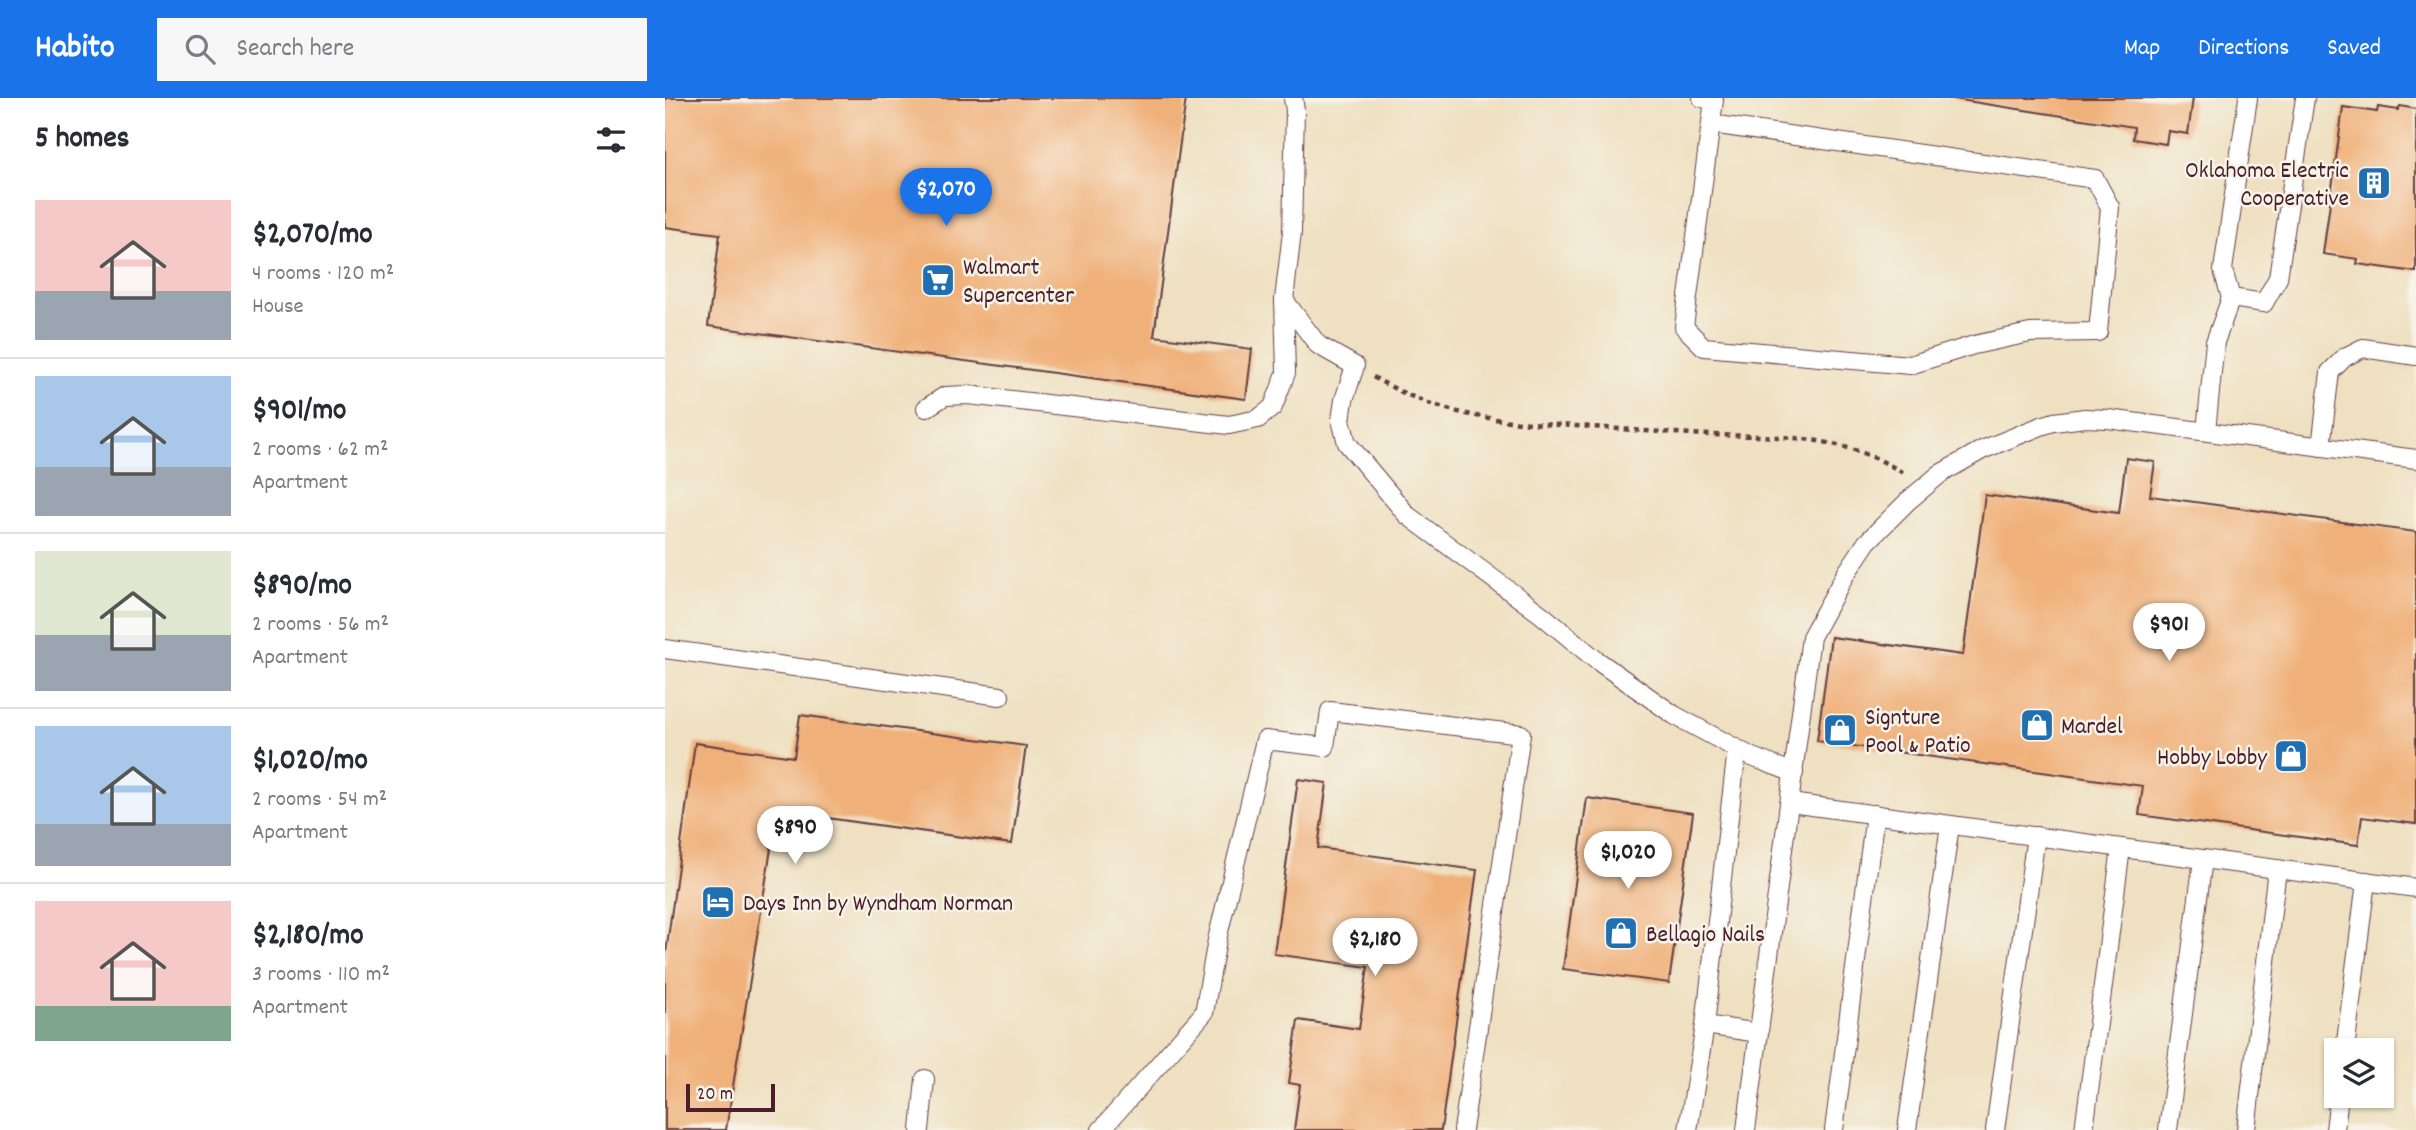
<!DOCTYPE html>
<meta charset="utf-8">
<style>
:root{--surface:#fff;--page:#f7f7f7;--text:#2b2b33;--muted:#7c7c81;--line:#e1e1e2;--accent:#1a73e8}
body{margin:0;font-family:Dekko,sans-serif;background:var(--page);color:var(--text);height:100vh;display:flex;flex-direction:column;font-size:26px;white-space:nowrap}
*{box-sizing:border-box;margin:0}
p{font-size:23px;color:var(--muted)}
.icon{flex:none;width:38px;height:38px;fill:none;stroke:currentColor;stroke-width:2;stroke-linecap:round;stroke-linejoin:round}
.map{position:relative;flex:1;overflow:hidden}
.panel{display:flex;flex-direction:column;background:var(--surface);width:665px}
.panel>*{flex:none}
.controls{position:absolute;left:1659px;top:940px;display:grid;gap:14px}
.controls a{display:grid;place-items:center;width:70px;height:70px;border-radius:0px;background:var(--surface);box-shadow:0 2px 5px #0004;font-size:35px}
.scale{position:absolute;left:21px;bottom:18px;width:89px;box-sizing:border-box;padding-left:7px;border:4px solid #4a1f2b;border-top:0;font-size:19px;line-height:24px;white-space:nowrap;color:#4a1f2b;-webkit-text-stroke:5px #f7f3e8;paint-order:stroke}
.price{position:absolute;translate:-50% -60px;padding:0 16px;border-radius:24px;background:#fff;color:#222;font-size:23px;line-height:46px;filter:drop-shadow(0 2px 4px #0008)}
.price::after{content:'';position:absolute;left:50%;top:42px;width:21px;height:16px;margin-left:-10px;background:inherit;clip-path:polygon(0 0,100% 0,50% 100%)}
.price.on{background:var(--accent);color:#fff}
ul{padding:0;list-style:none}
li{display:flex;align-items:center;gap:21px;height:175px;padding:0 35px}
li+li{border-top:2px solid var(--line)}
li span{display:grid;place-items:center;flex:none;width:196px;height:140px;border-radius:0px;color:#555}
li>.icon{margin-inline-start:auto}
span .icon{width:84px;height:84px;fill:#fffc;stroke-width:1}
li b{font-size:30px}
h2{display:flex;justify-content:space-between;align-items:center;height:84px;padding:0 35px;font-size:30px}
header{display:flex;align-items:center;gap:42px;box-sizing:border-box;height:98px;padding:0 35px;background:var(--accent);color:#fff}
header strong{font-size:33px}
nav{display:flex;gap:38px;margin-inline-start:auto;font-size:24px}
.search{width:490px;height:63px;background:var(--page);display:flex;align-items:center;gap:18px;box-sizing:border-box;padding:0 24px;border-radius:0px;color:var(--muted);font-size:26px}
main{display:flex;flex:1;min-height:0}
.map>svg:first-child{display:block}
.building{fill:#f0b079}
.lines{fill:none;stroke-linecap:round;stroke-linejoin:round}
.service-casing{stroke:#633c41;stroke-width:20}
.path{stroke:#633c41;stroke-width:4.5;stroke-dasharray:5 5;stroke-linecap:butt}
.service{stroke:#fff;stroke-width:18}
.labels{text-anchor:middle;stroke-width:5;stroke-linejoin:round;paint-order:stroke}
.poi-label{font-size:24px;fill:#4a1f2b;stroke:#f7f3e8;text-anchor:start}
</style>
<header>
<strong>Habito</strong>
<div class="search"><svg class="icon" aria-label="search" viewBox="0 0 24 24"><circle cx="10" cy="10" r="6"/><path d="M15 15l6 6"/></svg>Search here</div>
<nav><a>Map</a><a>Directions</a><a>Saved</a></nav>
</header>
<main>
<section class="panel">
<h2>5 homes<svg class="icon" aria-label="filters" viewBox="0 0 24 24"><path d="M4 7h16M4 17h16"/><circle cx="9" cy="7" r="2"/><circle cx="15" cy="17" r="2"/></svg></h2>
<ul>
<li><span style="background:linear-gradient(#f6c9c9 65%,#9aa5b1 0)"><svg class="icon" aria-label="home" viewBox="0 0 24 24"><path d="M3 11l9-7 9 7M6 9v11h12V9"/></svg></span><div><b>$2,070/mo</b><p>4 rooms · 120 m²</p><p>House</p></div></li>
<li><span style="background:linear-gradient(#a9c7e8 65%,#9aa5b1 0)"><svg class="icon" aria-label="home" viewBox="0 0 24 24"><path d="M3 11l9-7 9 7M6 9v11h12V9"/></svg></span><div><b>$901/mo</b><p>2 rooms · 62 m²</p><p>Apartment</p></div></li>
<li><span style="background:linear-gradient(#dfe7d0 60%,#9aa5b1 0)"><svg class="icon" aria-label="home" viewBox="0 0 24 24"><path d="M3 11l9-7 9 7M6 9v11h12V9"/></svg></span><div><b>$890/mo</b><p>2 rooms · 56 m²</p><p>Apartment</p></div></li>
<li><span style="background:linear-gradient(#a9c7e8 70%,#9aa5b1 0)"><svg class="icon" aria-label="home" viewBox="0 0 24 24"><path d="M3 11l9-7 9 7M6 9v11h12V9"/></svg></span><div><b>$1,020/mo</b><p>2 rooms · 54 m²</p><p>Apartment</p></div></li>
<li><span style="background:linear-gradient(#f6c9c9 75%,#7fa58c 0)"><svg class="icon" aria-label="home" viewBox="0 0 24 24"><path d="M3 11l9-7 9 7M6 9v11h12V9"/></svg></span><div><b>$2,180/mo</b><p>3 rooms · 110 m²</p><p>Apartment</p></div></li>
</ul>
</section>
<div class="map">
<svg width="1751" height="1032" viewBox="0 0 1751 1032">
<rect width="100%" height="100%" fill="#f7f3e8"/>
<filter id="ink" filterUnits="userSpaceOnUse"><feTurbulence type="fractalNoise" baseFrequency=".0143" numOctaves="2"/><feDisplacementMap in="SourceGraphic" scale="14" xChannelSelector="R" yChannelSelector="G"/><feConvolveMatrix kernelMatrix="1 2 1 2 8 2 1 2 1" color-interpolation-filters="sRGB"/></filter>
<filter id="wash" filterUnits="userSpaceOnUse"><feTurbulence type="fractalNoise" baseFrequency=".00686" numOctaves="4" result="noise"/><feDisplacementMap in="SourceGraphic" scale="28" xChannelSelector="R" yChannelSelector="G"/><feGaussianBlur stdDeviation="1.57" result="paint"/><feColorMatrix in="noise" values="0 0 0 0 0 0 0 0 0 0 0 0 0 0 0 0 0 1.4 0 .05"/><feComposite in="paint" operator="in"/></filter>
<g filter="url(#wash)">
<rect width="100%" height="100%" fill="#eee0c0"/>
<g id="blocks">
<!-- building -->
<g class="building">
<polygon points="0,0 521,0 489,238 587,251 581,301 43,228 55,136 0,129"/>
<polygon points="1282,0 1528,0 1523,36 1503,33 1501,46 1468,41 1469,29"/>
<polygon points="1735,8 1751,11 1751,174 1692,166 1693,161 1658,156 1678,9 1712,14 1713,9 1733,12"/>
<polygon points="1461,360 1490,364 1485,398 1751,434 1751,726 1697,719 1693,747 1474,717 1478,688 1152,643 1166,539 1298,557 1320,397 1454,415"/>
<polygon points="135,617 361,648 347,746 112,713 61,1032 0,1032 0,862 30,645 129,659"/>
<polygon points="633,681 662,685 653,750 812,772 776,1032 629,1032 635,987 624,985 633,922 694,931 703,869 609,856"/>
<polygon points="922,700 1028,715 1004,885 898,871"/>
</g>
</g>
</g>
<g filter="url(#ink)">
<use href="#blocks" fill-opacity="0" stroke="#633c41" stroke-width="2"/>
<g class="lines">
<!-- service casing -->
<g class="service-casing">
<g id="service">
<polyline points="1037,0 1049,2 1019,229 1039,249 1245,267 1309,247 1365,235 1433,234 1445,109 1430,81 1046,26"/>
<polyline points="1583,0 1558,172 1566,200 1599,205 1613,180 1640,0"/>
<polyline points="619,202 653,247 690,268 679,302 676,322 682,345 742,417 877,517 930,561 1009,617 1087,659 1129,675"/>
<polyline points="261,310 280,298 303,297 564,327 593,321 608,309 621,275 619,202 627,134 630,12 628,0"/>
<polyline points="1541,333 1550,244 1566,200"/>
<polyline points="1656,349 1665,274 1680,259 1698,250 1751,258"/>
<polyline points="0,551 335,598"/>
<polyline points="1125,705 1751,790"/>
<polyline points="1040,927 1094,935"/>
<polyline points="1680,952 1701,783"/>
<polyline points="255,1032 260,981"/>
<polyline points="436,1032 539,915 552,842 600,642 660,649 665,613 856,636 798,1032"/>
<polyline points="1023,1032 1040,927 1072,651"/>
<polyline points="1081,1032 1146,539 1180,477 1202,444 1244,402 1275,376 1317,352 1376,328 1389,324 1420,320 1443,321 1751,361"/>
<polyline points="1169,1032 1210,716"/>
<polyline points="1242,1032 1285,727"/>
<polyline points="1330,1032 1371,738"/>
<polyline points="1419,1032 1456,750"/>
<polyline points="1503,1032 1538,761"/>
<polyline points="1581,1032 1612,771"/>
<polyline points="1670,1032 1674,998"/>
</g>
</g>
<!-- path -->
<path class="path" d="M708,279C784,323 844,324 928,329C967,332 1006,335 1045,337C1119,339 1174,335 1240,376"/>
<!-- service -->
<use href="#service" class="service"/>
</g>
</g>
<!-- icons -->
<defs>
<g id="building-square" transform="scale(1.75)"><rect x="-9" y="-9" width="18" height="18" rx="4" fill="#1f6fb2" stroke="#f7f3e8"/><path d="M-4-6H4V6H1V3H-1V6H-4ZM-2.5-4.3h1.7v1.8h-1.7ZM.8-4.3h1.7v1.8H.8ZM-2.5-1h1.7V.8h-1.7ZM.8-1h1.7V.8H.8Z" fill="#fff"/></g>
<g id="supermarket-square" transform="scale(1.75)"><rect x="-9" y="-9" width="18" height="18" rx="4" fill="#1f6fb2" stroke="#f7f3e8"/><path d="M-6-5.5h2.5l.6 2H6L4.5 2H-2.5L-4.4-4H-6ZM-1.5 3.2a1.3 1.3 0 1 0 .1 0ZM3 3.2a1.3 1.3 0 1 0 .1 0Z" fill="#fff"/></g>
<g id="shop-square" transform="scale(1.75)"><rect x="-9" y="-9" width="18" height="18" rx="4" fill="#1f6fb2" stroke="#f7f3e8"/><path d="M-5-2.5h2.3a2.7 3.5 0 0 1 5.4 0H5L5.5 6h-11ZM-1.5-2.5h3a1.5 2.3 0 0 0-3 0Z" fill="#fff"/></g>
<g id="hotel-square" transform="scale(1.75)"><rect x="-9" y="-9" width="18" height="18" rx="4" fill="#1f6fb2" stroke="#f7f3e8"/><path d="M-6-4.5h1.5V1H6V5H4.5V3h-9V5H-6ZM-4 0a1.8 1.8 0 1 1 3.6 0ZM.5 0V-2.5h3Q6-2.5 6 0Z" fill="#fff"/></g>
</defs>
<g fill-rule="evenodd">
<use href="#building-square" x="1709" y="85"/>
<use href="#supermarket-square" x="273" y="182"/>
<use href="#shop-square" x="1372" y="627"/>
<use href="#shop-square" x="1175" y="632"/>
<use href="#shop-square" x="1626" y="658"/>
<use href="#hotel-square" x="53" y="804"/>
<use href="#shop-square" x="956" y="835"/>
</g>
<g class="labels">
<!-- poi labels -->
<g class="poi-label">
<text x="1684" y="79" text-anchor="end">Oklahoma Electric<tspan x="1684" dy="28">Cooperative</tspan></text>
<text x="298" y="176">Walmart<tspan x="298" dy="28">Supercenter</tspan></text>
<text x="1200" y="626">Signture<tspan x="1200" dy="28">Pool &amp; Patio</tspan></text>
<text x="1396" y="635">Mardel</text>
<text x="1602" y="666" text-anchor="end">Hobby Lobby</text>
<text x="78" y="812">Days Inn by Wyndham Norman</text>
<text x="981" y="843">Bellagio Nails</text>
</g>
</g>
</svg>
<div class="controls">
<a><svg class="icon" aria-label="layers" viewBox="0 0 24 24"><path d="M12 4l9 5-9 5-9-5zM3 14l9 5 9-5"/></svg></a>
</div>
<div class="scale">20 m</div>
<b class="price on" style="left:281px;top:130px">$2,070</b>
<b class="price" style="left:1504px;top:565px">$901</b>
<b class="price" style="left:130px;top:768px">$890</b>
<b class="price" style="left:963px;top:793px">$1,020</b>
<b class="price" style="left:710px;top:880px">$2,180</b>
</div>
</main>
